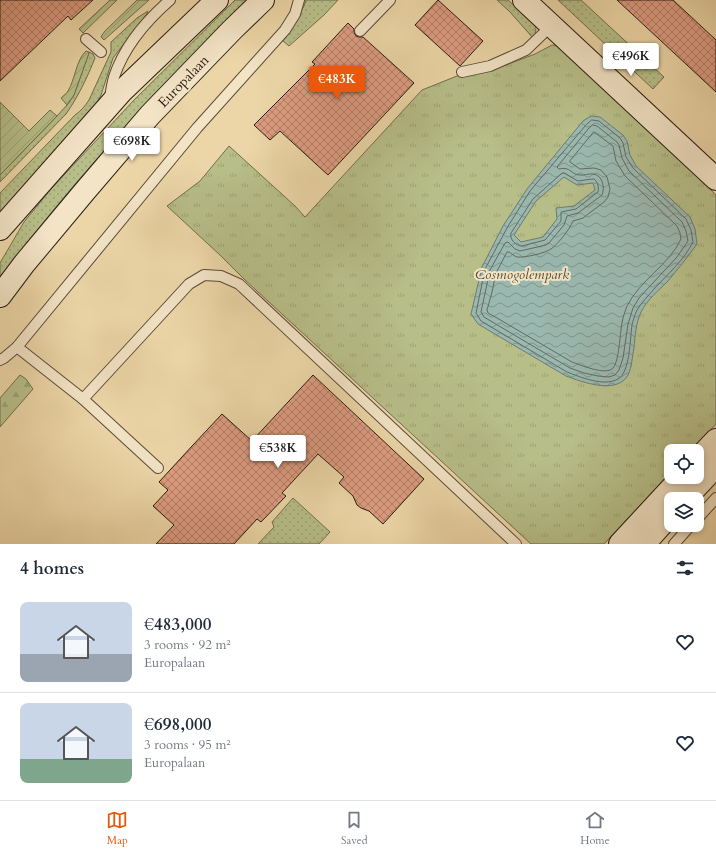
<!DOCTYPE html>
<meta charset="utf-8">
<style>
:root{--surface:#fff;--page:#f2f2f3;--text:#1f2937;--muted:#747a83;--line:#e0e1e3;--accent:#ea580c}
body{margin:0;font-family:Cardo,serif;background:var(--page);color:var(--text);height:100vh;display:flex;flex-direction:column;font-size:15px;white-space:nowrap}
*{box-sizing:border-box;margin:0}
p{font-size:13px;color:var(--muted)}
.icon{flex:none;width:22px;height:22px;fill:none;stroke:currentColor;stroke-width:2;stroke-linecap:round;stroke-linejoin:round}
.map{position:relative;height:544px;overflow:hidden}
.sheet{display:flex;flex-direction:column;background:var(--surface);flex:1}
.sheet>*{flex:none}
.buttons{position:absolute;left:664px;top:444px;display:grid;gap:8px}
.buttons a{display:grid;place-items:center;width:40px;height:40px;border-radius:8px;background:var(--surface);box-shadow:0 2px 6px #0003;font-size:20px}
.price{position:absolute;translate:-50% -34px;padding:0 9px;border-radius:4px;background:#fff;color:#222;font-size:13px;line-height:26px;filter:drop-shadow(0 1px 2px #0008)}
.price::after{content:'';position:absolute;left:50%;top:24px;width:12px;height:9px;margin-left:-6px;background:inherit;clip-path:polygon(0 0,100% 0,50% 100%)}
.price.on{background:var(--accent);color:#fff}
ul{padding:0;list-style:none}
li{display:flex;align-items:center;gap:12px;height:100px;padding:0 20px}
li+li{border-top:1px solid var(--line)}
li span{display:grid;place-items:center;flex:none;width:112px;height:80px;border-radius:8px;color:#555}
li>.icon{margin-inline-start:auto}
span .icon{width:48px;height:48px;fill:#fffc;stroke-width:1}
li b{font-size:17px}
h2{display:flex;justify-content:space-between;align-items:center;height:48px;padding:0 20px;font-size:17px}
.tabs{display:flex;justify-content:space-around;align-items:center;height:56px;border-top:1px solid var(--line);background:var(--surface);font-size:11px;color:var(--muted)}
.tabs a{display:grid;justify-items:center;gap:2px}
.tabs .on{color:var(--accent)}
.map>svg:first-child{display:block}
.grass{fill:url(#grass-dots);stroke:#706d4e}
.forest{fill:url(#forest-firs);stroke:#706d4e}
.park{fill:url(#park-tufts);stroke:#706d4e}
.garden{fill:url(#garden-furrows);stroke:#706d4e}
.water{fill:url(#water-waves);stroke:#6d7a71;fill-rule:evenodd}
.lines{fill:none;stroke-linecap:round;stroke-linejoin:round}
.shore{stroke:#626a62;stroke-width:1}
.building{fill:url(#building-cross-hatch);stroke:#2a1c14}
.service-casing{stroke:#5a4a39;stroke-width:12}
.secondary-casing{stroke:#2a1c14;stroke-width:24}
.service{stroke:#f3e4c6;stroke-width:10}
.secondary{stroke:#f3e4c6;stroke-width:22}
.labels{text-anchor:middle;stroke-width:4;stroke-linejoin:round;paint-order:stroke}
.street-label{font-size:14px;fill:#2a1c14;stroke:#f3e4c6}
.park-label{font-size:14px;font-style:italic;fill:#544d37;stroke:#f3e4c6}
</style>
<div class="map">
<svg width="716" height="544" viewBox="0 0 716 544">
<defs>
<pattern id="grass-dots" width="8" height="8" patternUnits="userSpaceOnUse"><rect width="8" height="8" fill="#b7be88"/><path d="M2 2h.1M6 6h.1" fill="none" stroke="#9ea374" stroke-width="1.8" stroke-linecap="round"/></pattern>
<pattern id="forest-firs" width="22" height="20" patternUnits="userSpaceOnUse"><rect width="22" height="20" fill="#b7be88"/><path d="M5 1l3.5 6h-7zM16 11l3.5 6h-7z" fill="#9ea374"/></pattern>
<pattern id="park-tufts" width="24" height="20" patternUnits="userSpaceOnUse"><rect width="24" height="20" fill="#b7be88"/><path d="M3 7l-1-3M5 7V3M7 7l1-3M15 17l-1-3M17 17v-4M19 17l1-3" fill="none" stroke="#9ea374"/></pattern>
<pattern id="garden-furrows" width="10" height="10" patternUnits="userSpaceOnUse"><rect width="10" height="10" fill="#b7be88"/><path d="M-1 1l2-2M0 10L10 0M9 11l2-2" fill="none" stroke="#9ea374"/></pattern>
<pattern id="water-waves" width="16" height="10" patternUnits="userSpaceOnUse"><rect width="16" height="10" fill="#9ab8af"/><path d="M0 5q4-4 8 0t8 0" fill="none" stroke="#7e958d"/></pattern>
<pattern id="building-cross-hatch" width="8" height="8" patternUnits="userSpaceOnUse"><rect width="8" height="8" fill="#dd9c81"/><path d="M0 0l8 8M0 8l8-8" fill="none" stroke="#b37e68"/></pattern>
</defs>
<rect width="100%" height="100%" fill="#ecd6a7"/>
<filter id="stains"><feTurbulence type="fractalNoise" baseFrequency=".005" numOctaves="4"/><feColorMatrix values="0 0 0 0 .2 0 0 0 0 .09 0 0 0 0 .02 0 0 0 .5 -.17"/></filter>
<radialGradient id="worn" r=".72"><stop offset=".6" stop-color="#630" stop-opacity="0"/><stop offset="1" stop-color="#630" stop-opacity=".3"/></radialGradient>
<!-- grass -->
<g class="grass">
<path d="M235,0H250C218,32 187,63 156,95C100,152 49,214 0,277V263L24,222L51,189L134,100Z"/>
<polygon points="306,0 338,0 324,15 289,46 283,41 304,6"/>
<path d="M497,0H508C514,6 532,19 535,25C537,30 535,34 533,38L510,12Z"/>
<polygon points="558,0 581,0 664,77 653,89"/>
<path d="M148,11L146,15L113,58L101,95L94,109L0,212V193L75,115C81,111 85,106 89,100L111,52V42L137,18Z"/>
<path d="M89,52L93,54L95,58C87,78 78,97 66,114L0,182V175L57,116L67,105L74,95Z"/>
<polygon points="293,498 330,532 319,544 258,544 274,527 272,522"/>
</g>
<!-- forest -->
<polygon class="forest" points="20,375 26,379 33,389 0,427 0,398"/>
<!-- park -->
<polygon class="park" points="552,45 559,46 672,152 716,195 716,424 691,451 671,451 671,472 604,544 531,544 244,279 221,256 167,206 200,181 229,146 295,206 305,217 422,90 457,76 506,65 535,54"/>
<!-- garden -->
<g class="garden">
<polygon points="110,0 117,0 83,33 79,29"/>
<polygon points="137,0 149,0 104,40 101,37 102,35 105,31"/>
<path d="M86,51L89,52L88,56L74,95L67,105L61,98C63,96 67,93 68,91C75,80 76,60 86,51Z"/>
<polygon points="0,102 29,131 50,110 57,116 0,175"/>
</g>
<!-- water -->
<path class="water" d="M591,116L600,117L623,135L627,141L630,155L636,166L690,217L695,229L697,244C687,258 678,269 667,282C658,291 647,300 641,312C636,323 635,336 634,348C632,357 632,367 628,375C617,395 582,382 566,376L478,324L471,314L482,267L503,226L527,189L583,121ZM564,177L577,185L593,183L595,190L574,206L556,208L557,219L543,237L521,242L514,235L536,201Z"/>
<g class="lines">
<!-- shore -->
<g class="shore">
<path d="M592,120L599,121L620,138L623,143L626,157L633,168L686,219L691,230L693,242C684,260 668,274 654,289C648,296 642,302 637,310C635,315 633,320 632,325C630,338 630,373 618,379C604,387 580,377 567,372L481,321L476,313L485,269L507,228L530,191L586,125Z"/>
<path d="M593,125L597,126L617,142L619,145L622,158L629,171L682,222L686,231L688,241L677,257L639,298L633,308L628,324L623,358L619,370L615,375L609,377L598,376L584,373L570,368L494,323L484,317L481,312L490,270L505,243L508,242L515,249L520,251L546,245L549,243L564,225L567,216L578,213L602,195C605,188 603,175 593,174C589,173 584,176 580,175C571,175 571,166 559,169L557,167L589,128Z"/>
<path d="M594,132L613,146L616,161L625,176L677,226L680,233L681,239C669,265 640,280 627,306C625,311 623,317 622,323C620,333 619,362 613,368C607,376 580,365 572,362L497,318L488,313L487,310L492,292L496,273L507,252H509C512,254 514,256 517,257C524,258 546,253 551,249C558,244 570,229 573,221L583,218L604,202L608,197L610,189L607,177L601,170L594,168L580,169L570,162V161Z"/>
<path d="M564,173L578,181L592,179H594C598,182 599,188 598,192L576,209L561,212V221L545,240L522,246C516,246 509,239 511,233L533,199L561,174Z"/>
</g>
</g>
<!-- building -->
<g class="building">
<polygon points="0,0 93,0 71,20 68,16 0,81"/>
<polygon points="438,0 483,41 460,66 415,25"/>
<polygon points="617,0 673,0 716,40 716,92"/>
<polygon points="348,23 354,29 354,32 356,36 359,37 363,37 414,83 328,175 280,131 270,140 254,125 315,64 312,62"/>
<polygon points="313,375 424,479 383,524 369,511 361,508 357,505 353,496 339,483 344,477 318,454 282,493 286,496 261,522 257,519 234,544 156,544 174,525 153,506 168,490 159,482 193,445 222,414 252,441"/>
</g>
<g class="lines">
<!-- service casing -->
<g class="service-casing">
<g id="service">
<polyline points="360,31 390,0"/>
<polyline points="86,39 101,52"/>
<polyline points="462,72 490,66 526,50 551,26"/>
<path d="M110,98C111,91 112,84 114,77C124,47 147,20 170,0"/>
<polyline points="17,347 83,399 189,284 204,275 221,276 239,284 516,544"/>
<polyline points="0,360 4,358 17,347 197,128 285,30 295,14 299,0"/>
<polyline points="83,399 158,468"/>
<polyline points="697,519 716,498"/>
<polyline points="674,544 691,525"/>
</g>
</g>
<!-- secondary casing -->
<g class="secondary-casing">
<g id="secondary">
<polyline points="524,0 716,179"/>
<polyline points="0,229 122,91 217,0"/>
<polyline points="0,296 24,264 85,191 150,115 232,30 263,0"/>
<polyline points="697,460 716,440"/>
<polyline points="685,499 716,466"/>
<polyline points="620,544 682,477"/>
<polyline points="644,544 671,514"/>
</g>
</g>
<!-- service -->
<use href="#service" class="service"/>
<!-- secondary -->
<use href="#secondary" class="secondary"/>
</g>
<g class="labels">
<!-- street labels -->
<g class="street-label">
<text transform="translate(183 81) rotate(-46)" y="5">Europalaan</text>
</g>
<!-- park labels -->
<g class="park-label">
<text x="522" y="279">Cosmogolempark</text>
</g>
</g>
<rect width="100%" height="100%" filter="url(#stains)"/>
<rect width="100%" height="100%" fill="url(#worn)"/>
</svg>
<div class="buttons">
<a><svg class="icon" aria-label="locate" viewBox="0 0 24 24"><circle cx="12" cy="12" r="6"/><path d="M12 2v4M12 18v4M2 12h4M18 12h4"/></svg></a>
<a><svg class="icon" aria-label="layers" viewBox="0 0 24 24"><path d="M12 4l9 5-9 5-9-5zM3 14l9 5 9-5"/></svg></a>
</div>
<b class="price" style="left:631px;top:77px">€496K</b>
<b class="price on" style="left:337px;top:100px">€483K</b>
<b class="price" style="left:132px;top:162px">€698K</b>
<b class="price" style="left:278px;top:469px">€538K</b>
</div>
<section class="sheet">
<h2>4 homes<svg class="icon" aria-label="filters" viewBox="0 0 24 24"><path d="M4 7h16M4 17h16"/><circle cx="9" cy="7" r="2"/><circle cx="15" cy="17" r="2"/></svg></h2>
<ul>
<li><span style="background:linear-gradient(#c9d6e8 65%,#9aa5b1 0)"><svg class="icon" aria-label="home" viewBox="0 0 24 24"><path d="M3 11l9-7 9 7M6 9v11h12V9"/></svg></span><div><b>€483,000</b><p>3 rooms · 92 m²</p><p>Europalaan</p></div><svg class="icon" aria-label="heart" viewBox="0 0 24 24"><path d="M12 20l-8-8c-3-5 5-10 8-4 3-6 11-1 8 4z"/></svg></li>
<li><span style="background:linear-gradient(#c9d6e8 70%,#7fa58c 0)"><svg class="icon" aria-label="home" viewBox="0 0 24 24"><path d="M3 11l9-7 9 7M6 9v11h12V9"/></svg></span><div><b>€698,000</b><p>3 rooms · 95 m²</p><p>Europalaan</p></div><svg class="icon" aria-label="heart" viewBox="0 0 24 24"><path d="M12 20l-8-8c-3-5 5-10 8-4 3-6 11-1 8 4z"/></svg></li>
</ul>
</section>
<nav class="tabs">
<a class="on"><svg class="icon" aria-label="map" viewBox="0 0 24 24"><path d="M3 6l6-2 6 2 6-2v14l-6 2-6-2-6 2zM9 4v14M15 6v14"/></svg>Map</a>
<a><svg class="icon" aria-label="saved" viewBox="0 0 24 24"><path d="M7 4h10v16l-5-4-5 4z"/></svg>Saved</a>
<a><svg class="icon" aria-label="home" viewBox="0 0 24 24"><path d="M3 11l9-7 9 7M6 9v11h12V9"/></svg>Home</a>
</nav>
